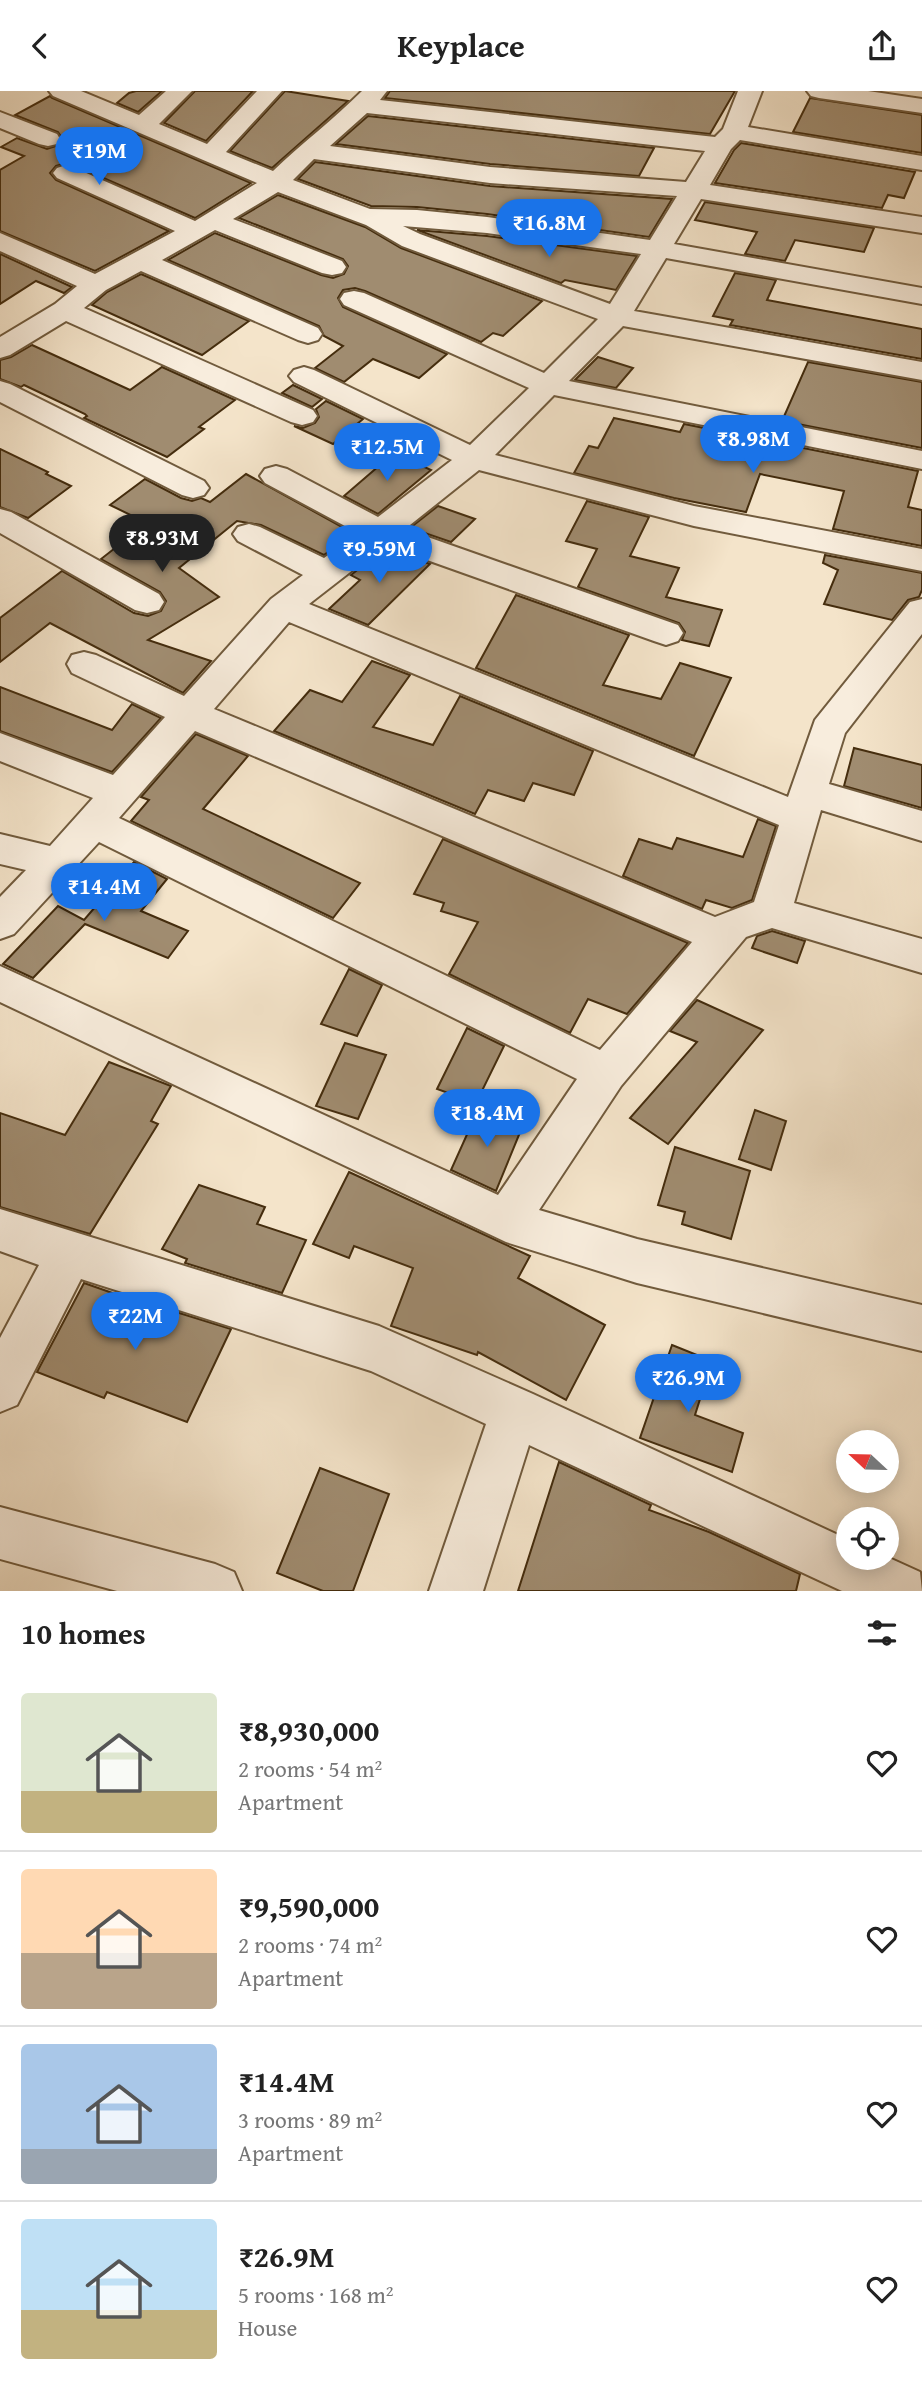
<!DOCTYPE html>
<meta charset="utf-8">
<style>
:root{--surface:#fff;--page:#f6f6f6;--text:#222;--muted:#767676;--line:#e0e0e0;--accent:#1a73e8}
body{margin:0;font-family:"Gentium Book Plus",serif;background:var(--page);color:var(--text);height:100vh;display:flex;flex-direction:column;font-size:26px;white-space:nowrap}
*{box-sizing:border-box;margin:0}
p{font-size:23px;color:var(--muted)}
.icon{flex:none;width:38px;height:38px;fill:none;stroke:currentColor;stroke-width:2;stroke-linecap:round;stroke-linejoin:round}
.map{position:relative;height:1500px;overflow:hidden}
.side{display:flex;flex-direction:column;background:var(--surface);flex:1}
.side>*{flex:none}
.needle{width:46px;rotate:292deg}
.controls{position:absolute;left:836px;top:1339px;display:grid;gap:14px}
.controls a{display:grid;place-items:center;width:63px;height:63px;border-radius:50%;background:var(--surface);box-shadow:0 4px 18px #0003;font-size:35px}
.price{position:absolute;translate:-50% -60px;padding:0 16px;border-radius:24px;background:var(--accent);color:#fff;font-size:23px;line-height:46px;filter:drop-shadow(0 2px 4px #0008)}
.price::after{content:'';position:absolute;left:50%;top:42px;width:21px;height:16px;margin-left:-10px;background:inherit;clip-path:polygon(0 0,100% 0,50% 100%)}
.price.on{background:#222;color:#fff}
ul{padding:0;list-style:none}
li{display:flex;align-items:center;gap:21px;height:175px;padding:0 21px}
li+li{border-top:2px solid var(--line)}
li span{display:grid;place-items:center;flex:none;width:196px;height:140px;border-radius:7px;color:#555}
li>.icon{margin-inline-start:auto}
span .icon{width:84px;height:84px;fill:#fffc;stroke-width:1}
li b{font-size:30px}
h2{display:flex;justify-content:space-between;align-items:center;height:84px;padding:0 21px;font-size:30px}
header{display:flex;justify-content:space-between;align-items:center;height:91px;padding:0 21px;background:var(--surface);font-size:32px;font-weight:800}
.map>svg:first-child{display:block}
.building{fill:#a08c70;stroke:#452d0e;stroke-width:2}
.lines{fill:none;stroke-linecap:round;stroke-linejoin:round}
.minor-casing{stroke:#715b3d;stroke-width:4}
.minor{fill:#f8eddd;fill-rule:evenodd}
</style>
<header><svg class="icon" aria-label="back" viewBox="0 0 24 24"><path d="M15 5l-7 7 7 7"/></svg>Keyplace<svg class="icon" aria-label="share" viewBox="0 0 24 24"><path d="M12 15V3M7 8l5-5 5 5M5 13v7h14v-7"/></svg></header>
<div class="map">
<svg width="922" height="1500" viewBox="0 0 922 1500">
<rect width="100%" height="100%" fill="#f4e4ca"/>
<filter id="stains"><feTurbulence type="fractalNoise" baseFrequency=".00286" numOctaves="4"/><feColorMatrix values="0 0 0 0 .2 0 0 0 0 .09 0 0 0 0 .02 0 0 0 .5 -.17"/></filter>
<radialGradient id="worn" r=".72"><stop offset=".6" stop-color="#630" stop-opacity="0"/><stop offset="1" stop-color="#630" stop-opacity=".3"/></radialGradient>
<!-- building -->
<g class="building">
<polygon points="136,0 162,0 138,21 117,12 129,2"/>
<polygon points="195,0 253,0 206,50 164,32"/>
<polygon points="285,0 348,10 272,77 230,60"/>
<polygon points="390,0 735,0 710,43 385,7"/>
<polygon points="50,5 52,7 251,92 195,127 76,75 67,72 56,75 50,82 56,89 169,140 95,180 0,140 0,79 24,65 1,56 17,47 47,58 59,54 62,47 58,41 15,24"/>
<polygon points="810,7 922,24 922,62 793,41"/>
<polygon points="368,25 654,57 639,85 490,73 336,53"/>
<polygon points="741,52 915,81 904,107 888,104 882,117 715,92 734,59"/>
<polygon points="315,71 490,95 672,108 649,146 487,123 417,116 371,115 298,88"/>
<polygon points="278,104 365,136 401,157 542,210 503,245 493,242 481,251 365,200 355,197 343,199 338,207 343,216 447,263 419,287 373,268 344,291 315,277 343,255 324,245 319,235 168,169 215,142 321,184 333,187 344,183 348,175 343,168 239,127"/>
<polygon points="705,111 874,137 864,161 795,149 785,170 745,163 757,141 695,129"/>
<polygon points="417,139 487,145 637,165 616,199 565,189 561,192"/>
<polygon points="0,163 72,196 64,202 36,190 0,213"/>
<polygon points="735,182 776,189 767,209 922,238 922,268 730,234 733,229 713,225"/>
<polygon points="141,183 249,230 202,264 92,214 107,201"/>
<polygon points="32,254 130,299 162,276 235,309 199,336 204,338 167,366 84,327 87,325 85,323 24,294 21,296 0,288 0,269 11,266"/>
<polygon points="598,266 633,277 616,297 575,289"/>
<polygon points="808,271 922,291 922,357 782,330"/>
<polygon points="293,294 322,308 312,316 282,302"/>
<polygon points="326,310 363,328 333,353 294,335 303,337 315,332 319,326 316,318"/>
<polygon points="614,327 680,341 684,333 918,380 908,416 922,419 922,455 833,438 844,400 760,383 746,421 674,407 574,382 589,355 598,357"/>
<polygon points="0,358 48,381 46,383 71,395 28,427 0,416"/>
<polygon points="394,362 431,379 378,423 344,405"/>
<polygon points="246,383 353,442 324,464 261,434 237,430 179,477 219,506 148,549 211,570 183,602 50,532 0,571 0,527 62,480 134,522 148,525 161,520 166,510 160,501 101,468 147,432 110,414 145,388 181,407 192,410 201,407 210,411"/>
<polygon points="587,410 649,426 630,465 679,477 666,506 722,519 709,555 682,549 685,541 679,532 578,496 597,458 566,450"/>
<polygon points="438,415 475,428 451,451 410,437"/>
<polygon points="385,457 430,473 368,534 329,518 360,489 351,484"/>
<polygon points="825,464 922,482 922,499 919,506 908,509 892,529 824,513 838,479 823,472"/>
<polygon points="516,504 629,544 603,594 661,608 680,572 731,587 694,665 476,577"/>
<polygon points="372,570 410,584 373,636 433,654 460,605 593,660 574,704 533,692 524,710 488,699 475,723 274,640 310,599 342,611"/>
<polygon points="0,596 112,639 132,613 161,627 112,681 0,640"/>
<polygon points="196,643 248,665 203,718 360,792 333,827 131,730 149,709 141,706"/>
<polygon points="854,657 922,674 922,717 844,695"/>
<polygon points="758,728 776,735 752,809 732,817 706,809 702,818 623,785 639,748 672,758 677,747 743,766"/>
<polygon points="443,748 688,852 627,923 588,908 570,942 449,883 478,831 441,820 444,812 414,803"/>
<polygon points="134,771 167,788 141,820 188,840 168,867 85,833 33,887 3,873 58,815 84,829"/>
<polygon points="772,840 805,850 797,872 752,857 757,845"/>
<polygon points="349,878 382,894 357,945 321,933"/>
<polygon points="697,909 763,939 668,1053 630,1027 697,951 670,940"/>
<polygon points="467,937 504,955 476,1012 437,998"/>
<polygon points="345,952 386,964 358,1028 316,1015"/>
<polygon points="109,971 171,995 151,1030 158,1033 90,1143 0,1116 0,1022 65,1044"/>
<polygon points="478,1019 523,1034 496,1100 451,1079"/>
<polygon points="755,1019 786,1030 771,1079 739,1068"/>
<polygon points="675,1056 750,1080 731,1148 682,1133 685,1121 658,1114"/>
<polygon points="349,1081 530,1165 518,1187 605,1234 566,1309 478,1261 477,1264 391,1235 413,1177 354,1155 349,1167 313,1153"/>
<polygon points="199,1094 265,1116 257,1133 306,1149 282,1202 185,1172 187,1168 162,1158"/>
<polygon points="84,1192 161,1219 163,1217 231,1238 187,1331 107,1301 104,1307 37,1281"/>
<polygon points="672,1254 712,1270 695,1324 743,1342 732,1381 640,1347"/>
<polygon points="559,1371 651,1414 649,1419 709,1441 800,1483 796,1500 518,1500"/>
<polygon points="320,1377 389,1403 353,1500 323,1500 277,1482"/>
</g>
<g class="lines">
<!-- minor casing -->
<g class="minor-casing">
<g id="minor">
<path d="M49,0H81L139,24L166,0H192L159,33L207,53L257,0H282L226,61L273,80C302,52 333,29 362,0H387L380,9L715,46L723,38L738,0H762L748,36L922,65V79L740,49L731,58L710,94L922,126V142L701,108L674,153L922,197V213L666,167L634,220L922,271V289L623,235L569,290L922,360V378L554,304L495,364L694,415L922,458V480L694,435L479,379L405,438L678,534L683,542L678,550L666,554L654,550L385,454L309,513L788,706L815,629L910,511L922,508V543L845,642L829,693L922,720V750L821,719L794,812L922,848V882L772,837L746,846L621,995L539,1119L637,1148L922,1214V1260L637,1192L506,1151L0,911V875L498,1104L577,988L99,751L14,843L0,848V806L26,779L0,773V743L50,755L93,707L0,670V642L113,684L165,626L72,582L67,573L72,564L84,561L96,564L184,605L271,508L303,484L238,450L233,443L238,436L249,433L260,436L324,467L358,442L265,392L260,385L265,378L276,375L287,378L378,426L452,369L294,291L289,285L294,279L304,276L314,279L470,354L529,297L344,214L340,208L344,202L354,200L364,202L544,282L598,228L402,155L366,134L278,101L233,128L342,170L346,176L342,182L332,184L322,182L215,139L162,169L318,237L322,243L318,249L308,252L298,249L141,180L106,199L84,217L313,319L317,325L313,331L302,334L291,331L66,230L10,264L0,267V246L55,213L77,195L0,160V142L95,183L175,140L57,87L53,82L57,77L66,74L75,77L195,130L257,92L53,5ZM367,22L705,60L686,91L490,76L330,55ZM314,68L490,92L677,105L650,149L487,126L417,119L370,118L293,89ZM403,135L487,142L641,163L610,213L420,143ZM289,531L779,734L754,811L715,826L214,618ZM195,640L692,851L600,959L119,727Z"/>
<polygon points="807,0 868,0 922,8 922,22 819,7 811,5"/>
<polygon points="0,21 57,43 60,48 57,53 48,55 39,53 0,37"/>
<polygon points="0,290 10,293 204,390 209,397 204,404 193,407 182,404 0,311"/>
<polygon points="0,418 11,421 159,503 164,511 159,519 147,522 135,519 0,442"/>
<polygon points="0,1118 379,1235 533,1303 849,1449 849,1466 887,1466 920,1481 922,1500 842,1500 529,1354 483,1500 429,1500 486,1333 371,1280 81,1188 17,1314 0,1321 0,1247 39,1174 0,1160"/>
<polygon points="0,1416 215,1473 234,1481 242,1500 117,1500 0,1468"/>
</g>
</g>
<!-- minor -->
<use href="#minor" class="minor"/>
</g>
<rect width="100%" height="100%" filter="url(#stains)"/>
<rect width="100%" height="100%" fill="url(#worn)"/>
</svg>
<div class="controls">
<a><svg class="needle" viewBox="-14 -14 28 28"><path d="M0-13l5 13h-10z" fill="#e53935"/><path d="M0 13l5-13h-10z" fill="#767676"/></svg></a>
<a><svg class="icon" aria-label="locate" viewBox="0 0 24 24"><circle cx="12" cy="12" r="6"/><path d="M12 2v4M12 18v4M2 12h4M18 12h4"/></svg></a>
</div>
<b class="price" style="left:99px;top:96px">₹19M</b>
<b class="price" style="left:549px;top:168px">₹16.8M</b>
<b class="price" style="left:753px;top:384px">₹8.98M</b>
<b class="price" style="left:387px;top:392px">₹12.5M</b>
<b class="price on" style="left:162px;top:483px">₹8.93M</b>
<b class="price" style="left:379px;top:494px">₹9.59M</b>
<b class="price" style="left:104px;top:832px">₹14.4M</b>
<b class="price" style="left:487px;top:1058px">₹18.4M</b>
<b class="price" style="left:135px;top:1261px">₹22M</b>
<b class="price" style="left:688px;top:1323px">₹26.9M</b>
</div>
<section class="side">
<h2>10 homes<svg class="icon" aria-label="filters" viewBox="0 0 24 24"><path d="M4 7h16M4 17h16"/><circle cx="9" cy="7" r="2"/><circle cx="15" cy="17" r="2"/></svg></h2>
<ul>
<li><span style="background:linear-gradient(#dfe7d0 70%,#c2b280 0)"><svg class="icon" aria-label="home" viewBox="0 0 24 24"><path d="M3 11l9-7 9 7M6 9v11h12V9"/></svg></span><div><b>₹8,930,000</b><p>2 rooms · 54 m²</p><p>Apartment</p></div><svg class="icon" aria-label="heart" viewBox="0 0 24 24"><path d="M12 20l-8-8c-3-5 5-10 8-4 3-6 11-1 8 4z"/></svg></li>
<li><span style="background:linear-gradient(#ffd9b3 60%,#b9a48a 0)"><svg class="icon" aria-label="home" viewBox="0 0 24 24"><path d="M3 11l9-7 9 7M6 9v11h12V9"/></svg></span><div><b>₹9,590,000</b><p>2 rooms · 74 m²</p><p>Apartment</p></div><svg class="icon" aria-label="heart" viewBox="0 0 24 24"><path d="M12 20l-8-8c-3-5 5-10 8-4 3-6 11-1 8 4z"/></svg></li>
<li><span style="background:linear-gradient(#a9c7e8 75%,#9aa5b1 0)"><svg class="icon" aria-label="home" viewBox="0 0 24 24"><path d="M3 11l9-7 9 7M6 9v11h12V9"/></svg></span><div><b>₹14.4M</b><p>3 rooms · 89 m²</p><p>Apartment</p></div><svg class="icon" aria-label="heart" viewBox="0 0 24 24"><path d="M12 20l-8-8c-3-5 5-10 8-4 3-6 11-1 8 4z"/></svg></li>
<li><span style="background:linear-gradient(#bfe0f5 65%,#c2b280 0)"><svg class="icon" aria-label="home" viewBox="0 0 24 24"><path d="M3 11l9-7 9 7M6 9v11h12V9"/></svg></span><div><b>₹26.9M</b><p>5 rooms · 168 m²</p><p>House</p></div><svg class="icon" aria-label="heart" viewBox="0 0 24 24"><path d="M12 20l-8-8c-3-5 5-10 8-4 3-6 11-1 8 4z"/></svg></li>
</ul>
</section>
